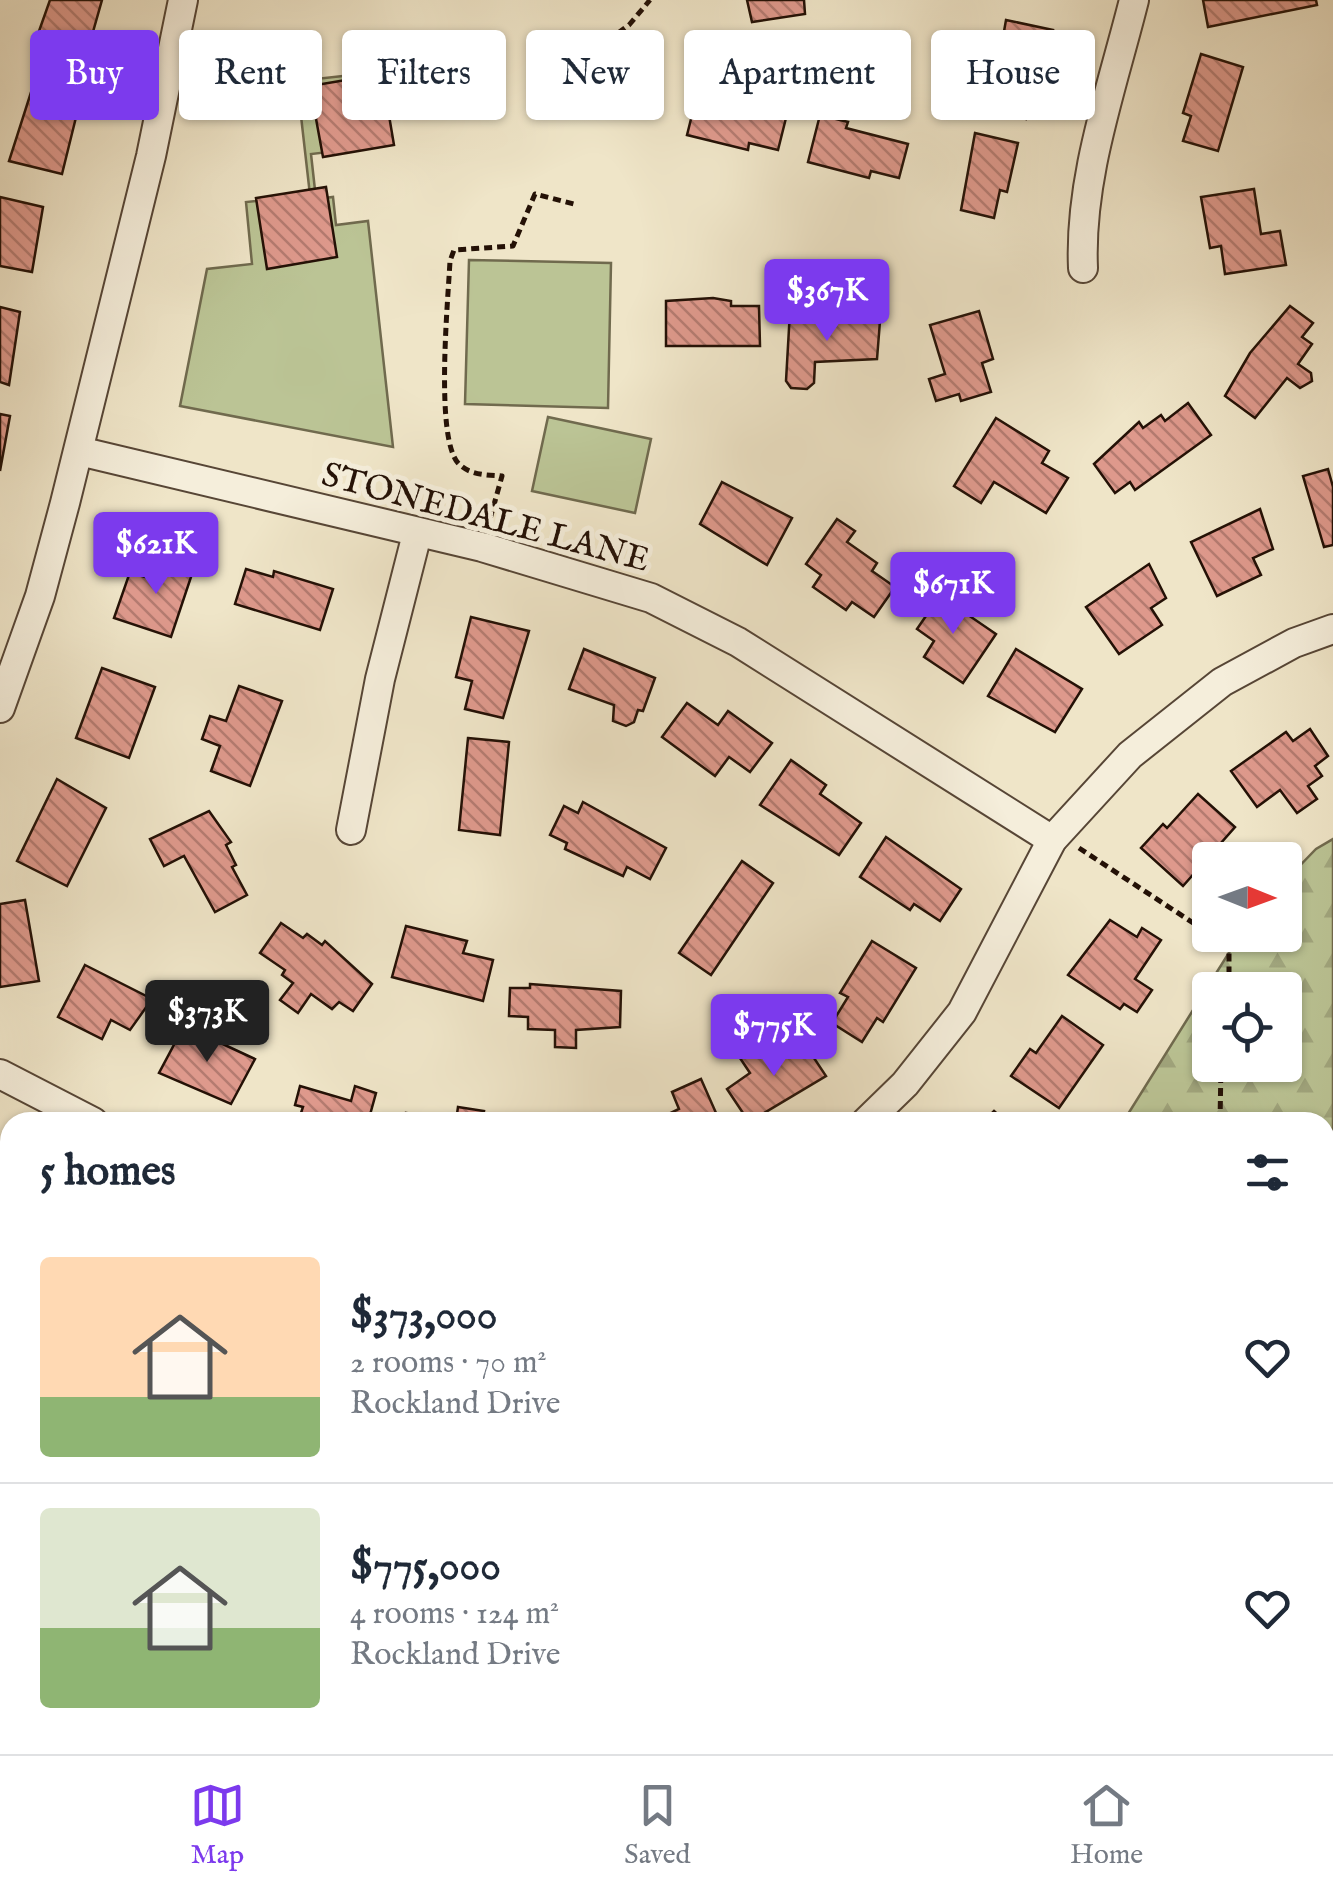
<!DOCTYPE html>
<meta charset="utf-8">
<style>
:root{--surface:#fff;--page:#f6f6f7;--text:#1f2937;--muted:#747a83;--line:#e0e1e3;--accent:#7c3aed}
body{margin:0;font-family:"IM FELL English",serif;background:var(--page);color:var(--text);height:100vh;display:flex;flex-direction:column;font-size:38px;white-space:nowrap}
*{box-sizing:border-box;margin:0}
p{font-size:32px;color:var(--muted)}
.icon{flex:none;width:55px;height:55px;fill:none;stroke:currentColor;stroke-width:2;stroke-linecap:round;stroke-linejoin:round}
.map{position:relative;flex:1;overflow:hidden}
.sheet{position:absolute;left:0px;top:1112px;width:1335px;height:642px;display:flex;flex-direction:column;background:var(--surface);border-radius:30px 30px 0 0;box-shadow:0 2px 8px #0004}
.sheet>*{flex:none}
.guide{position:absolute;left:30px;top:30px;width:1275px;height:90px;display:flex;gap:20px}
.needle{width:65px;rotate:91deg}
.fabs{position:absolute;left:1192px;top:842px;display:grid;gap:20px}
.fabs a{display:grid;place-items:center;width:110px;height:110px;border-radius:10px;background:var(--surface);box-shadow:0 2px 8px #0004;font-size:50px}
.price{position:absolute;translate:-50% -85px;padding:0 22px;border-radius:10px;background:var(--accent);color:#fff;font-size:32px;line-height:65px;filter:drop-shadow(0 2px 5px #0008)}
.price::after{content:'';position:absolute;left:50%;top:60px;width:30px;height:22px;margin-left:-15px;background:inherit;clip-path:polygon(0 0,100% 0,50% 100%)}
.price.selected{background:#222;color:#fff}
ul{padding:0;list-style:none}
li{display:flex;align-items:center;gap:30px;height:250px;padding:0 40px}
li+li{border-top:2px solid var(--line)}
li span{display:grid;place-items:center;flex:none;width:280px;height:200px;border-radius:10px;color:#555}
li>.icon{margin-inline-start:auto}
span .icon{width:120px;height:120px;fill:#fffc;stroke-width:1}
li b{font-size:42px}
h2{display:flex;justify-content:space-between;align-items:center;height:120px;padding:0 40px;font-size:42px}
.chip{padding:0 35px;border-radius:10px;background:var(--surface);box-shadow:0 2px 8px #0004;font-size:35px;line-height:90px}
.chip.selected{background:var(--accent);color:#fff}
.menu{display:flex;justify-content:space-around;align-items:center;height:140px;border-top:2px solid var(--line);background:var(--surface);font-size:28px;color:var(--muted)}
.menu a{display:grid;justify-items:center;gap:5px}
.menu .selected{color:var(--accent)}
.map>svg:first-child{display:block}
.forest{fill:url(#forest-firs);stroke:#706a4e;stroke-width:2.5;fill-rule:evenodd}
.pitch{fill:#bbc495;stroke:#706a4e;stroke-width:2.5}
.building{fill:url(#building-back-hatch);stroke:#241106;stroke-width:2.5}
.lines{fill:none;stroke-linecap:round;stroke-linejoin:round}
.street-casing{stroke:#574636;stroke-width:32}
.path{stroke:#241106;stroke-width:5;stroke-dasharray:8 5;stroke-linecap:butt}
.street{stroke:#f5eedb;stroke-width:28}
.labels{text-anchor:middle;stroke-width:10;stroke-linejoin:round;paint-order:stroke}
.street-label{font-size:35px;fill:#241106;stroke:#f5eedb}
</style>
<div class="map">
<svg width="1333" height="1754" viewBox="0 0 1333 1754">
<defs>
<pattern id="forest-firs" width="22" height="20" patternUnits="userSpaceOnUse" patternTransform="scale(2.5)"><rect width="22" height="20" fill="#bbc495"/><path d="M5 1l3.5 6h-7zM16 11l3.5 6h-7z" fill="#a1a77f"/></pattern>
<pattern id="building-back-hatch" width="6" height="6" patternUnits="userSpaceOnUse" patternTransform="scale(2.5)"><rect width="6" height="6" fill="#de998c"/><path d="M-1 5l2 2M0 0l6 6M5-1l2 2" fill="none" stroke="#b47b70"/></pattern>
</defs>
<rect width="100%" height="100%" fill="#efe5c8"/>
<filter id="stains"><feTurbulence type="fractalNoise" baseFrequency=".002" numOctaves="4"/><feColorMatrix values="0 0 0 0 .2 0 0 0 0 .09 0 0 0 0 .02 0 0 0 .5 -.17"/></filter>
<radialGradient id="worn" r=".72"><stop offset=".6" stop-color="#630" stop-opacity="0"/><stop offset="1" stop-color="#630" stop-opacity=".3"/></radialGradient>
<!-- forest -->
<path class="forest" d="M1333,839V1395L1325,1396V1122H1123L1240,935H1285V881L1316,849ZM1210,990H1285V1065H1210Z"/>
<!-- pitch -->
<g class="pitch">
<polygon points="380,72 388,145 311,154 316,199 333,197 336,225 368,221 393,447 180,406 207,269 252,264 246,202 310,195 297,81"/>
<polygon points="469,260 611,263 608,408 465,404"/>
<polygon points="548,417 651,439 635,513 532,491"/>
</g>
<!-- building -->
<g class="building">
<polygon points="50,0 102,0 85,60 33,48"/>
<polygon points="747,0 804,0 805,14 752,22"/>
<polygon points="1203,0 1316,0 1317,5 1208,27"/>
<polygon points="1006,20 1053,30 1039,92 1033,91 1026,119 990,111"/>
<polygon points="1201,54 1243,67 1218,151 1183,141 1191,116 1183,113"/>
<polygon points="382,74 394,145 323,157 310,86"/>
<polygon points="723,74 746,79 742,97 759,101 757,110 786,118 778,150 749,143 748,150 687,135 699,87 719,92"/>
<polygon points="33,86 81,97 62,174 9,161"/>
<polygon points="820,115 848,122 846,128 908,144 899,178 871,171 869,178 808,162"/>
<polygon points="975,133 1018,143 1007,192 1000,190 994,218 961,210"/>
<polygon points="326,187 337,257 267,269 256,198"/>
<polygon points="1254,189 1261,234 1280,231 1286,265 1225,274 1221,246 1210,248 1201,197"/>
<polygon points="0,197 43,207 32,272 0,266"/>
<polygon points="713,298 731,301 731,306 759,306 760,346 666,346 666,301"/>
<polygon points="1290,306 1313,323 1302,337 1312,344 1298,364 1311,373 1312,381 1300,388 1287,378 1255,418 1225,396 1250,353"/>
<polygon points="0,307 20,312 9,385 0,382"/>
<polygon points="790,311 880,321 877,359 815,362 814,383 807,389 791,388 786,381"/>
<polygon points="979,311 993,359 982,363 991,392 961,401 959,394 936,401 929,379 945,374 930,325"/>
<polygon points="1188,403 1211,435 1135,490 1130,482 1115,493 1094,464 1139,422 1143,428 1161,415 1165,421"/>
<polygon points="0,414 10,416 0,471"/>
<polygon points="996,418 1049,451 1042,463 1068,478 1046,513 994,482 981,503 954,486"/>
<polygon points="1328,469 1333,487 1333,545 1324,547 1303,476"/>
<polygon points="722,482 792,518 767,565 700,524"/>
<polygon points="1260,509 1273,549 1253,558 1261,575 1217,596 1191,542"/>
<polygon points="837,519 855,531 847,542 877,563 872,571 895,587 874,617 852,602 846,610 813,587 821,575 806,564"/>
<polygon points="175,558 195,565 171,637 114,618 130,572 151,579 157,561 173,566"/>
<polygon points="1149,564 1166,598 1151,608 1162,625 1119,654 1086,607"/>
<polygon points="246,569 273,577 274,571 333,589 320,630 235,604"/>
<polygon points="933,591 996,634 963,683 924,657 934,641 917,629 928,613 921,608"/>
<polygon points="471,617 529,631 503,718 465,709 472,681 456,677"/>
<polygon points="584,649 655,678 643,711 638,710 634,722 626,726 613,721 614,705 569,689"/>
<polygon points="1016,649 1082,689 1055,732 988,696"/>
<polygon points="102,668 155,687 129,758 76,738"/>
<polygon points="239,686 282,701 250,786 211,771 220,746 202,739 210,716 226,721"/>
<polygon points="687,703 718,725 728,711 772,743 750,772 729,757 715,776 662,737"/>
<polygon points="1310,729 1328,756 1315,766 1322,776 1308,786 1317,799 1297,813 1280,790 1257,807 1231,771 1286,732 1293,741"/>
<polygon points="468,738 509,742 500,835 459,830"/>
<polygon points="791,760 826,785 820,794 861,823 839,855 760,805"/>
<polygon points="57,779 106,808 67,886 17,861"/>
<polygon points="1198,794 1235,827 1183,886 1141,848 1163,824 1167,828"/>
<polygon points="583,802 666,848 650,879 627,867 623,876 565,849 567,843 550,835 564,806 578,813"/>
<polygon points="209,811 231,842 226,845 236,865 232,867 247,895 215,912 184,856 164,866 150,839"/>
<polygon points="886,837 961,889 940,921 914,904 910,910 860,877"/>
<polygon points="742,861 773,883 711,975 679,953"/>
<polygon points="25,900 39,981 0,987 0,904"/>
<polygon points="1110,920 1137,937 1142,928 1161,940 1135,979 1152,990 1137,1012 1124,1004 1120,1009 1068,975"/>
<polygon points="281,923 303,938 307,934 322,945 325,941 372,984 353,1011 339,1002 332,1009 311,994 298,1013 280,1000 293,983 282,975 285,970 260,953"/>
<polygon points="406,926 467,941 463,953 493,960 483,1001 392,977"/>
<polygon points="872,941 916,968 883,1022 877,1018 862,1042 832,1023 848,997 840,993"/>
<polygon points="85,965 152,999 130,1030 111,1020 102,1039 58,1017"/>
<polygon points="530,984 621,991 620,1027 576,1030 576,1048 555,1047 555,1030 528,1029 528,1017 509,1016 510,988 530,988"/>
<polygon points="1062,1016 1103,1045 1059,1108 1011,1076 1030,1049 1036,1053"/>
<polygon points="184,1026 255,1059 231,1104 159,1073"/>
<polygon points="802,1040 826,1076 749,1122 727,1089 750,1073 740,1058 760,1045 771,1061"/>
<polygon points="701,1079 720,1122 652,1122 679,1109 672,1092"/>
<polygon points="300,1086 351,1101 355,1086 376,1093 368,1122 298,1122 303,1107 295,1105"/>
<polygon points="458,1107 484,1111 482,1122 405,1122 406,1113 456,1121"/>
<polygon points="994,1111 1006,1122 983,1122"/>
<polygon points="6,1168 10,1170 10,1232 0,1226 0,1180"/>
<polygon points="10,1467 10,1494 3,1469"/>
<polygon points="1333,1486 1333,1544 1325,1539 1325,1497"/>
<polygon points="788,1745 854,1745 843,1754 787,1754 783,1749"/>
<polygon points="894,1745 974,1745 975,1754 895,1754"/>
</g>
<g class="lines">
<!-- street casing -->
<g class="street-casing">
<g id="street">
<path d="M1083,268C1079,178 1112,88 1134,0"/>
<polyline points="79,451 482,547 651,598 738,642 1052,840"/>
<polyline points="0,708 40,596 65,503 151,156 183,0"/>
<polyline points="351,830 380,679 417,534"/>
<polyline points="0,1074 93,1122"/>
<polyline points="866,1122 905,1084 962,1012 1052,840 1130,755 1222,682 1294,643 1333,629"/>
<polyline points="1143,1754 1161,1745"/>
</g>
</g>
<!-- path -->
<g class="path">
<polyline points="587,56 629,25 650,0"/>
<path d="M490,519L502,476C486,475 469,475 458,463C435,437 448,301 450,261L454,250L513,246L535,194L578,205"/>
<polyline points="1079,848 1210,934"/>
<polyline points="1211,935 1229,953 1229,990"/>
<polyline points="1220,1122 1221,1065"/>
<polyline points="1325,1357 1333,1362"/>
</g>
<!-- street -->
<use href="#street" class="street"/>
</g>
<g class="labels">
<!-- street labels -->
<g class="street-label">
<text transform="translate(486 516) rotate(15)" y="12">STONEDALE LANE</text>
</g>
</g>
<rect width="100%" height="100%" filter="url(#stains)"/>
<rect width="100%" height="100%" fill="url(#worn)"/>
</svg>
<div class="fabs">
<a><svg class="needle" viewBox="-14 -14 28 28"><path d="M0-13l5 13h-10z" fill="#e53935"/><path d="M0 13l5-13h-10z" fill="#747a83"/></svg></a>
<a><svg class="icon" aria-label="locate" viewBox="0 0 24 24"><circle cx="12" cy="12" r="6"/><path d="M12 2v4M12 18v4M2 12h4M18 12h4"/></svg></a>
</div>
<b class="price" style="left:827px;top:344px">$367K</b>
<b class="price" style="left:156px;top:597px">$621K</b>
<b class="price" style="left:953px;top:637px">$671K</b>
<b class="price selected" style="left:207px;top:1065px">$373K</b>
<b class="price" style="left:774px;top:1079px">$775K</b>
<div class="guide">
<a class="chip selected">Buy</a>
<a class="chip">Rent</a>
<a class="chip">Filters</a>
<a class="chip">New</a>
<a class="chip">Apartment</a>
<a class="chip">House</a>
</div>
<section class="sheet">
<h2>5 homes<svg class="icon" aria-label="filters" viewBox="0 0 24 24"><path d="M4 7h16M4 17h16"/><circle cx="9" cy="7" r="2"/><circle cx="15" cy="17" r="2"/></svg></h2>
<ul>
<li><span style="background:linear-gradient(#ffd9b3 70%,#8fb573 0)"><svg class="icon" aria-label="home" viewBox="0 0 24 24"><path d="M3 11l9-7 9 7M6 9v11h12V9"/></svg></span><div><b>$373,000</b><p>2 rooms · 70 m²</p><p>Rockland Drive</p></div><svg class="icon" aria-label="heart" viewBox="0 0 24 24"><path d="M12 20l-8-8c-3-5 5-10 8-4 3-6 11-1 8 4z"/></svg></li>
<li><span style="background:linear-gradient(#dfe7d0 60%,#8fb573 0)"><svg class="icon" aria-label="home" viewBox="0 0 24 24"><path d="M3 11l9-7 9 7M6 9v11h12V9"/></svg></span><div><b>$775,000</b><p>4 rooms · 124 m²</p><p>Rockland Drive</p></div><svg class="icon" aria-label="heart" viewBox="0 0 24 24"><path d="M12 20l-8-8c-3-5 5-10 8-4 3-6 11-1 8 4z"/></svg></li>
</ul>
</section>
</div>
<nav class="menu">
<a class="selected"><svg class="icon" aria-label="map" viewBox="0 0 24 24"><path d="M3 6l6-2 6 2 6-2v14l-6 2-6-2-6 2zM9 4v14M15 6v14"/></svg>Map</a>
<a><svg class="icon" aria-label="saved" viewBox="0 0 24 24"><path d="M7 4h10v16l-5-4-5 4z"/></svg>Saved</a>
<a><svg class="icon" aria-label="home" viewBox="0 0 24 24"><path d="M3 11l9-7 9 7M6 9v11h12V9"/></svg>Home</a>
</nav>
